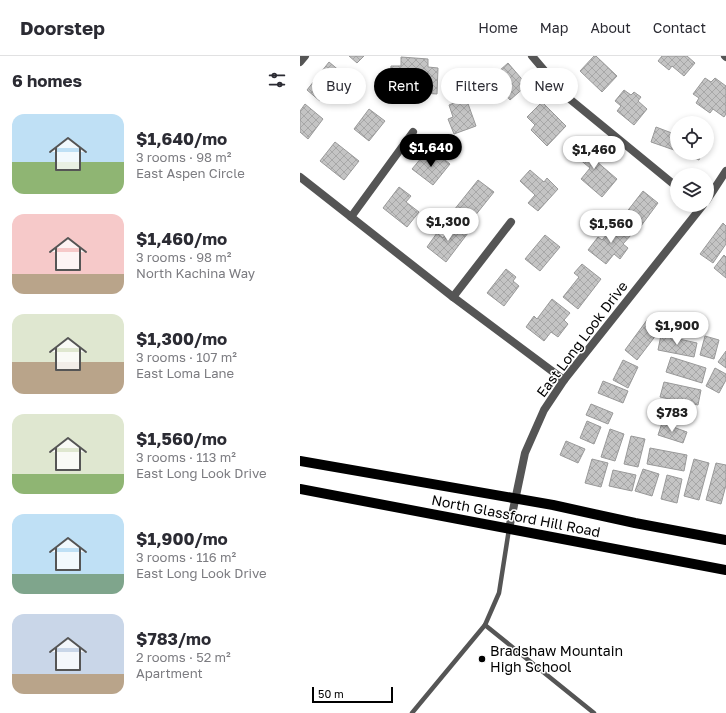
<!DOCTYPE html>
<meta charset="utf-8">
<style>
:root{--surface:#fff;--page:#f7f7f7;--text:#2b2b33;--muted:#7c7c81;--line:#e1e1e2;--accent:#000}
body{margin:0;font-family:"Golos Text",sans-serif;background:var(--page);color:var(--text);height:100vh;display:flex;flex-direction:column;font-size:15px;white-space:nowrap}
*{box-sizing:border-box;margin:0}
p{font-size:13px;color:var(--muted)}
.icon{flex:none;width:22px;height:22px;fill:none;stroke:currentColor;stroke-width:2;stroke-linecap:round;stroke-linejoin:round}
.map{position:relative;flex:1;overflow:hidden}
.sheet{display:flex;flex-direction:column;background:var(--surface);width:300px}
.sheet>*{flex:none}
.guide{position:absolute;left:12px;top:12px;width:354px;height:36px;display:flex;gap:8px}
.fabs{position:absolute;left:370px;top:60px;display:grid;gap:8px}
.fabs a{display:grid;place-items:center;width:44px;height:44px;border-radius:50%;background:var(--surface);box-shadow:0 2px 6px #0003;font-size:20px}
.scale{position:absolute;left:12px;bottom:10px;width:81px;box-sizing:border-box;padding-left:4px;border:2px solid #000;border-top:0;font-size:11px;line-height:14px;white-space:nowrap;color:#000;-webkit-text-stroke:3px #fff;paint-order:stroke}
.price{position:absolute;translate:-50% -34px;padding:0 9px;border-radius:14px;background:#fff;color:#222;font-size:13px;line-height:26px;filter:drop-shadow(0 1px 2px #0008)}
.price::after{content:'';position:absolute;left:50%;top:24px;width:12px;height:9px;margin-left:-6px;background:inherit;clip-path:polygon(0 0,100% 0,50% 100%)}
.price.selected{background:var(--accent);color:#fff}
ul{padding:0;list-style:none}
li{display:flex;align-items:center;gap:12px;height:100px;padding:0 12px}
li span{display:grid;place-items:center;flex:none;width:112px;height:80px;border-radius:12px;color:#555}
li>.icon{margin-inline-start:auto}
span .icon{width:48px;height:48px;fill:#fffc;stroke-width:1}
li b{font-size:17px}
h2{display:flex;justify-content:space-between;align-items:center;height:48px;padding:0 12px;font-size:17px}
.tag{padding:0 14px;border-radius:18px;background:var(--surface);box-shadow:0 2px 6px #0003;font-size:14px;line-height:36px}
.tag.selected{background:var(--accent);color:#fff}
header{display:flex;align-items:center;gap:24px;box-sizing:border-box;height:56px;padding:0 20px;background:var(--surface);border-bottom:1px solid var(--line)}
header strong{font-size:19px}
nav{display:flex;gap:22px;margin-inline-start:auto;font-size:14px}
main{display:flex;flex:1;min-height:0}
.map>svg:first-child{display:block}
.building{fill:url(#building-cross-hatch);stroke:#999}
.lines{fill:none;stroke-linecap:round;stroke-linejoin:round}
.service{stroke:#555;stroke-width:4.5}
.minor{stroke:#555;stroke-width:8}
.tertiary{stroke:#555;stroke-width:8}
.primary{stroke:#000;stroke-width:10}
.poi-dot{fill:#000;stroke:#fff;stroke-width:1.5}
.labels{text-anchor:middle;stroke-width:3;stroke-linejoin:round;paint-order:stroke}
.street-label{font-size:14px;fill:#000;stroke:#fff}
.poi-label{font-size:14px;fill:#000;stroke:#fff;text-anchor:start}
</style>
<header>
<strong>Doorstep</strong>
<nav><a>Home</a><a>Map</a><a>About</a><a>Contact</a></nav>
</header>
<main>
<section class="sheet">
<h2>6 homes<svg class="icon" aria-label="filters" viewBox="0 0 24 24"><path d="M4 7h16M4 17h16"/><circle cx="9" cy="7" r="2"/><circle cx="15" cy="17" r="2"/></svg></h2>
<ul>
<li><span style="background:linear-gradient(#bfe0f5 60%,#8fb573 0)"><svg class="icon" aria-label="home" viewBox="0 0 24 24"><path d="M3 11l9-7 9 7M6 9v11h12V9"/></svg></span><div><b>$1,640/mo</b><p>3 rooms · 98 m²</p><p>East Aspen Circle</p></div></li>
<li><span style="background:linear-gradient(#f6c9c9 75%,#b9a48a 0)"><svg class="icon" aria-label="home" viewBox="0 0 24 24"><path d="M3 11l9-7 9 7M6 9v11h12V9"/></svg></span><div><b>$1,460/mo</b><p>3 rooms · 98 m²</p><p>North Kachina Way</p></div></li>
<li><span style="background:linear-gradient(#dfe7d0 60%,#b9a48a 0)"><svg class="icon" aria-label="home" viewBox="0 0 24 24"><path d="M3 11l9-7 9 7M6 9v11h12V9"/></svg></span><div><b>$1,300/mo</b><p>3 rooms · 107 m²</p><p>East Loma Lane</p></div></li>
<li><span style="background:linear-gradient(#dfe7d0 75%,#8fb573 0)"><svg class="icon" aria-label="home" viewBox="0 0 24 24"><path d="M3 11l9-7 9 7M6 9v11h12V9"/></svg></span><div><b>$1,560/mo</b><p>3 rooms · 113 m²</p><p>East Long Look Drive</p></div></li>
<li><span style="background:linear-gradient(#bfe0f5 75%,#7fa58c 0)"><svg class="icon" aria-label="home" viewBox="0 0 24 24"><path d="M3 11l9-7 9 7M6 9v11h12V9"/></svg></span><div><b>$1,900/mo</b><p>3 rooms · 116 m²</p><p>East Long Look Drive</p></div></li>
<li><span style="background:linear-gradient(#c9d6e8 75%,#b9a48a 0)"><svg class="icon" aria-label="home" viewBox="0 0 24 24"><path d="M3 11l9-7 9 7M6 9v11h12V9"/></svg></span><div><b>$783/mo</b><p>2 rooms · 52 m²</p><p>Apartment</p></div></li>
</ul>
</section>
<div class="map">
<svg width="426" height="657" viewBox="0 0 426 657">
<defs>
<pattern id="building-cross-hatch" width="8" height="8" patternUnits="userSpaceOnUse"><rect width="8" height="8" fill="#c4c4c4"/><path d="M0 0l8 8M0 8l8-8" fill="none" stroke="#a7a7a7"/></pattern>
</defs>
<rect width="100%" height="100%" fill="#fff"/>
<!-- building -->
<g class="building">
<polygon points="49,0 64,0 57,7"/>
<polygon points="294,0 296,0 317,20 302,36 280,15"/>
<polygon points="362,0 387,0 395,7 384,20 372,10 369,14 358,5"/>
<polygon points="101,1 128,3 128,11 138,12 137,38 89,35 91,10 101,10"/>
<polygon points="29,6 47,21 32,41 27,37 20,45 7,34"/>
<polygon points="208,7 227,29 210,44 191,22"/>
<polygon points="405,22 411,26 415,22 426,30 426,58 424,61 413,53 410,57 396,47 399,42 393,38"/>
<polygon points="324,34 331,39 334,36 341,41 338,45 347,53 334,69 317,55 321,50 315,45"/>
<polygon points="166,42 176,70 154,78 148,63 153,61 149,49"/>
<polygon points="242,46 266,70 247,90 231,74 235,69 227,61"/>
<polygon points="5,48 23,63 8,83 0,76 0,55"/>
<polygon points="69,53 85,65 69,85 54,73"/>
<polygon points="356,71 377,79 377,77 377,95 351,86"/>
<polygon points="282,85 300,100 296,105 317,123 302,141 281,123 290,112 272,97"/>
<polygon points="35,86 59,105 44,124 20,105"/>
<polygon points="135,96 150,108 133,129 112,113 122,101 128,105"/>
<polygon points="381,97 402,97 399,104"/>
<polygon points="230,114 244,126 247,122 258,133 238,155 228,147 235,139 220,125"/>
<polygon points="178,124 194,136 170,166 154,154"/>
<polygon points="99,131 111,140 106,146 119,156 107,171 83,152"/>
<polygon points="343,135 358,147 338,174 322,162"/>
<polygon points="314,166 331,179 323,188 328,192 320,203 314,198 306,208 288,194 298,181 302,184 310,175 307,173"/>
<polygon points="154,167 168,177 146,206 127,191 137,177 143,182"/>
<polygon points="423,167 426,170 426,188 413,207 400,198"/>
<polygon points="245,179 260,191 240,215 225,203"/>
<polygon points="424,199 426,201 426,222 414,212"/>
<polygon points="282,208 301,223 278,253 263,241 279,221 274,217"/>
<polygon points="206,213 216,221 213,225 219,230 204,250 187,237"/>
<polygon points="252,243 270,257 264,264 268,268 258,281 251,276 244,285 226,271 234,260 237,263"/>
<polygon points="347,264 360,274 337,304 325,294"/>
<polygon points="361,279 397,287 394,301 358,294"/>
<polygon points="405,280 419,284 414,303 400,299"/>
<polygon points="426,295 426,312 418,306"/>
<polygon points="371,301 406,312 402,327 366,316"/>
<polygon points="323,304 338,311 328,332 313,324"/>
<polygon points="415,312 426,318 426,324 419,337 406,330"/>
<polygon points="303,325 328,335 323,347 298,337"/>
<polygon points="364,326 401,334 398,349 360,341"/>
<polygon points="291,348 313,357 308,368 286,359"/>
<polygon points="287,365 301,371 294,388 280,382"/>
<polygon points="362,367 387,376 383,387 358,379"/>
<polygon points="310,373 324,378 315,405 301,401"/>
<polygon points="331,380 345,383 338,411 324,408"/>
<polygon points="266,385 285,393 278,407 260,399"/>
<polygon points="350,392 387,399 384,415 347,408"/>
<polygon points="292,403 308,407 301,431 285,427"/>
<polygon points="394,403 409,407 399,444 384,440"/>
<polygon points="416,407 426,409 426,429 421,448 406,444"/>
<polygon points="343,413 359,418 352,440 335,435"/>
<polygon points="313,414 336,419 332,435 309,430"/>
<polygon points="367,419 382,423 377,447 361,443"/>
</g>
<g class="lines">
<!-- service -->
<g class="service">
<polyline points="185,569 294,657"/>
<polyline points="112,657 185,569 199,537 209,473"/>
</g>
<!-- minor -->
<g class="minor">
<polyline points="232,0 266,40 377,131"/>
<polyline points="425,0 426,1"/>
<polyline points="0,6 5,0"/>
<polyline points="0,121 153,241 264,324"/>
<polyline points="51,161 113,76"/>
<polyline points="153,241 211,166"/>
</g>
<!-- tertiary -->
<g class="tertiary">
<polyline points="407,144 426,115"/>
<polyline points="209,473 225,397 244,354 264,324 403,149"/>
</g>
<!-- primary -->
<g class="primary">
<polyline points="0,405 253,449 335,467 426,484"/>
<polyline points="0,433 426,514"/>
</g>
</g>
<!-- markers -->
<circle class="poi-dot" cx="182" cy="603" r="4"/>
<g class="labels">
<!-- street labels -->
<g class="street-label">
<text transform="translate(282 283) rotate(-53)" y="5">East Long Look Drive</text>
<text transform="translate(216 460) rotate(11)" y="5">North Glassford Hill Road</text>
</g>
<!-- poi labels -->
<g class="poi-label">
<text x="190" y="600">Bradshaw Mountain<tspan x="190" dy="16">High School</tspan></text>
</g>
</g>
</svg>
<div class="fabs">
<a><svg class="icon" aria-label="locate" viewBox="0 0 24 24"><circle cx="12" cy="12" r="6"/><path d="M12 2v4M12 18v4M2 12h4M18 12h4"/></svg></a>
<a><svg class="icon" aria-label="layers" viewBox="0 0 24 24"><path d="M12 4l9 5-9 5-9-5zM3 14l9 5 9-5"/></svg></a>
</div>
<div class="scale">50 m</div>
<b class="price selected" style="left:131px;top:112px">$1,640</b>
<b class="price" style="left:294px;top:114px">$1,460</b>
<b class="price" style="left:148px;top:186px">$1,300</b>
<b class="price" style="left:311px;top:188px">$1,560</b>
<b class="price" style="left:377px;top:290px">$1,900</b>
<b class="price" style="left:372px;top:377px">$783</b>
<div class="guide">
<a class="tag">Buy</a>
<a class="tag selected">Rent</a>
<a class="tag">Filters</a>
<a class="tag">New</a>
</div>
</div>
</main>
